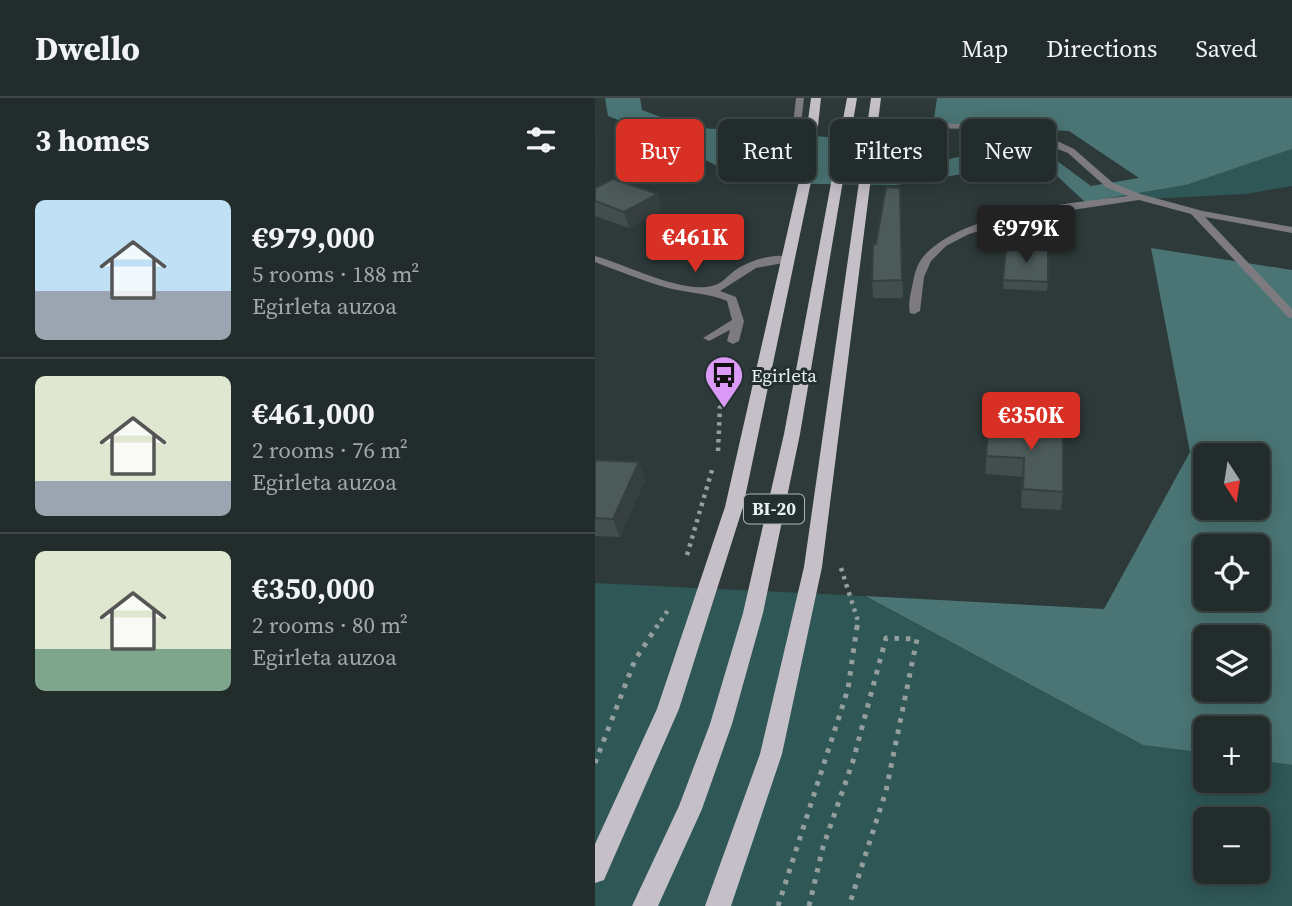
<!DOCTYPE html>
<meta charset="utf-8">
<style>
:root{--surface:#222c2b;--page:#2e3837;--text:#f1f3f6;--muted:#a2a7a9;--line:#3f4847;--accent:#d93025}
body{margin:0;font-family:"Source Serif 4",serif;background:var(--page);color:var(--text);height:100vh;display:flex;flex-direction:column;font-size:26px;white-space:nowrap}
*{box-sizing:border-box;margin:0}
p{font-size:23px;color:var(--muted)}
.icon{flex:none;width:38px;height:38px;fill:none;stroke:currentColor;stroke-width:2;stroke-linecap:round;stroke-linejoin:round}
.map{position:relative;flex:1;overflow:hidden}
.sheet{display:flex;flex-direction:column;background:var(--surface);width:595px}
.sheet>*{flex:none}
.hud{position:absolute;left:21px;top:21px;width:570px;height:63px;display:flex;gap:14px}
.needle{width:46px;rotate:168deg}
.buttons{position:absolute;left:598px;top:345px;display:grid;gap:14px}
.buttons a{display:grid;place-items:center;width:77px;height:77px;border-radius:10px;background:var(--surface);box-shadow:0 4px 18px #0003,0 0 0 2px var(--line);font-size:35px}
.price{position:absolute;translate:-50% -60px;padding:0 16px;border-radius:7px;background:var(--accent);color:#fff;font-size:23px;line-height:46px;filter:drop-shadow(0 2px 4px #0008)}
.price::after{content:'';position:absolute;left:50%;top:42px;width:21px;height:16px;margin-left:-10px;background:inherit;clip-path:polygon(0 0,100% 0,50% 100%)}
.price.on{background:#222;color:#fff}
ul{padding:0;list-style:none}
li{display:flex;align-items:center;gap:21px;height:175px;padding:0 35px}
li+li{border-top:2px solid var(--line)}
li span{display:grid;place-items:center;flex:none;width:196px;height:140px;border-radius:10px;color:#555}
li>.icon{margin-inline-start:auto}
span .icon{width:84px;height:84px;fill:#fffc;stroke-width:1}
li b{font-size:30px}
h2{display:flex;justify-content:space-between;align-items:center;height:84px;padding:0 35px;font-size:30px}
.pill{padding:0 24px;border-radius:10px;background:var(--surface);box-shadow:0 4px 18px #0003,0 0 0 2px var(--line);font-size:24px;line-height:63px}
.pill.on{background:var(--accent);color:#fff}
header{display:flex;align-items:center;gap:42px;box-sizing:border-box;height:98px;padding:0 35px;background:var(--surface);border-bottom:2px solid var(--line)}
header strong{font-size:33px}
nav{display:flex;gap:38px;margin-inline-start:auto;font-size:24px}
main{display:flex;flex:1;min-height:0}
.map>svg:first-child{display:block}
.green{fill:#2e5756;fill-rule:evenodd}
.forest{fill:#4a7574;fill-rule:evenodd}
.lines{fill:none;stroke-linecap:round;stroke-linejoin:round}
.path-far2{stroke:#949e9d;stroke-width:3.5;stroke-dasharray:2.5 4.5;stroke-linecap:butt}
.path-far1{stroke:#949e9d;stroke-width:4.5;stroke-dasharray:3.5 5;stroke-linecap:butt}
.path{stroke:#949e9d;stroke-width:5;stroke-dasharray:4.5 7;stroke-linecap:butt}
.lane{fill:#7e7b80;fill-rule:evenodd}
.street{fill:#7e7b80;fill-rule:evenodd}
.primary{fill:#c5bfc8;fill-rule:evenodd}
.wall{fill:#424d4d}
.shaded-wall{fill:#363f3f}
.building{fill:#4d5a5a;stroke:#363f3f;stroke-width:2}
.labels{text-anchor:middle;stroke-width:6;stroke-linejoin:round;paint-order:stroke}
.shield{fill:#23302f;stroke:#adb6b5;stroke-width:2}
.shield-label{font-size:18px;font-weight:bold;fill:#e8f0ef}
.poi-label{font-size:19px;fill:#e8f0ef;stroke:#23302f;text-anchor:start}
</style>
<header>
<strong>Dwello</strong>
<nav><a>Map</a><a>Directions</a><a>Saved</a></nav>
</header>
<main>
<section class="sheet">
<h2>3 homes<svg class="icon" aria-label="filters" viewBox="0 0 24 24"><path d="M4 7h16M4 17h16"/><circle cx="9" cy="7" r="2"/><circle cx="15" cy="17" r="2"/></svg></h2>
<ul>
<li><span style="background:linear-gradient(#bfe0f5 65%,#9aa5b1 0)"><svg class="icon" aria-label="home" viewBox="0 0 24 24"><path d="M3 11l9-7 9 7M6 9v11h12V9"/></svg></span><div><b>€979,000</b><p>5 rooms · 188 m²</p><p>Egirleta auzoa</p></div></li>
<li><span style="background:linear-gradient(#dfe7d0 75%,#9aa5b1 0)"><svg class="icon" aria-label="home" viewBox="0 0 24 24"><path d="M3 11l9-7 9 7M6 9v11h12V9"/></svg></span><div><b>€461,000</b><p>2 rooms · 76 m²</p><p>Egirleta auzoa</p></div></li>
<li><span style="background:linear-gradient(#dfe7d0 70%,#7fa58c 0)"><svg class="icon" aria-label="home" viewBox="0 0 24 24"><path d="M3 11l9-7 9 7M6 9v11h12V9"/></svg></span><div><b>€350,000</b><p>2 rooms · 80 m²</p><p>Egirleta auzoa</p></div></li>
</ul>
</section>
<div class="map">
<svg width="697" height="808" viewBox="0 0 697 808">
<rect width="100%" height="100%" fill="#2d3a39"/>
<!-- green -->
<g class="green">
<polygon points="697,51 697,88 650,96 490,104 591,87"/>
<path d="M0,485L269,498L548,647L611,655V682H663V662L697,667V808H0ZM611,721H663V774H611Z"/>
</g>
<!-- forest -->
<g class="forest">
<polygon points="10,0 45,0 47,12 92,29 288,43 293,79 362,59 450,54 496,88 544,80 474,33 338,27 342,0 697,0 697,51 591,87 490,104 446,63 301,87 155,85 66,39 13,18"/>
<path d="M556,150L697,172V667L663,662V630H611V655L548,647L270,498L509,511L595,354ZM611,357H663V410H611ZM611,448H663V500H611ZM611,539H663V592H611Z"/>
</g>
<g class="lines">
<!-- path-far2 -->
<polyline class="path-far2" points="125,310 141,276"/>
<!-- path-far1 -->
<g class="path-far1">
<polyline points="123,353 125,308"/>
<polyline points="92,457 117,372"/>
<polyline points="246,470 263,523 262,530"/>
<polyline points="61,530 75,509"/>
</g>
<!-- path -->
<g class="path">
<polyline points="0,665 40,562 62,528"/>
<polyline points="183,808 253,591 262,528"/>
<polyline points="214,808 228,749 258,663 291,540 322,541 291,693 254,808"/>
</g>
<!-- lane -->
<polygon class="lane" points="201,0 209,0 206,27 218,55 217,57 210,55 198,27"/>
<!-- street -->
<g class="street">
<path d="M276,25L379,26L431,34L458,41L479,51L518,85L545,96L608,113L697,129V135L610,119L697,211V220L693,219L596,116L544,102L430,119L374,136L351,148L336,163L329,179L325,213L319,216L315,215C313,207 315,198 317,189C319,179 321,167 328,159C366,114 477,105 533,98L511,89L473,55L430,39L379,31L273,29V25Z"/>
<path d="M0,158C30,166 91,198 120,187C129,184 134,176 142,171C154,163 185,152 198,161L193,164L161,170L125,193L141,199L149,223L144,243L138,246L132,243L135,232L114,243L108,240L137,222L132,203C113,195 93,195 73,190C48,183 24,173 0,164Z"/>
</g>
<!-- primary -->
<g class="primary">
<polygon points="216,0 226,0 218,74 148,409 84,611 9,782 0,785 0,746 62,611 130,409 206,74"/>
<polygon points="252,0 262,0 205,336 168,515 137,626 107,711 63,808 37,808 84,708 115,626 148,515 189,336"/>
<polygon points="276,0 286,0 227,469 187,656 136,808 110,808 165,656 209,469"/>
</g>
</g>
<!-- wall -->
<g class="wall">
<polygon points="0,90 67,112 34,130 0,118"/>
<polygon points="305,90 308,200 278,200 277,183 281,146"/>
<polygon points="411,150 453,184 452,193 408,191"/>
<polygon points="394,323 468,394 466,412 426,410 427,379 390,376"/>
<polygon points="0,362 44,364 50,382 25,439 0,438"/>
</g>
<!-- shaded-wall -->
<g class="shaded-wall">
<polygon points="63,96 67,112 34,130 29,114"/>
<polygon points="44,364 50,382 25,439 18,421"/>
</g>
<!-- building -->
<g class="building">
<polygon points="18,81 63,96 29,114 0,103 0,90"/>
<polygon points="291,89 305,90 307,182 277,183 278,146 281,146"/>
<polygon points="411,150 453,152 453,184 408,182"/>
<polygon points="394,323 468,327 468,394 428,391 429,360 391,358"/>
<polygon points="0,362 44,364 18,421 0,420"/>
</g>
<!-- icons -->
<defs>
<g id="bus-pin" transform="scale(2.0125)"><path d="M0 17L-7.5 6A9.5 9.5 0 1 1 7.5 6Z" fill="#da9af6" stroke="#23302f"/><path d="M-5-6H5V4H4V6H2V4H-2V6H-4V4H-5ZM-3.5-4V0h7V-4ZM-3.5 1.2v1.5H-2V1.2ZM2 1.2v1.5H3.5V1.2Z" fill="#111"/></g>
</defs>
<g fill-rule="evenodd">
<use href="#bus-pin" x="129" y="277"/>
</g>
<g class="labels">
<!-- shield labels -->
<rect class="shield" x="149" y="396.5" width="60" height="29" rx="5"/>
<g class="shield-label">
<text x="179" y="417">BI-20</text>
</g>
<!-- poi labels -->
<g class="poi-label">
<text x="156" y="284">Egirleta</text>
</g>
</g>
</svg>
<div class="buttons">
<a><svg class="needle" viewBox="-14 -14 28 28"><path d="M0-13l5 13h-10z" fill="#e53935"/><path d="M0 13l5-13h-10z" fill="#a2a7a9"/></svg></a>
<a><svg class="icon" aria-label="locate" viewBox="0 0 24 24"><circle cx="12" cy="12" r="6"/><path d="M12 2v4M12 18v4M2 12h4M18 12h4"/></svg></a>
<a><svg class="icon" aria-label="layers" viewBox="0 0 24 24"><path d="M12 4l9 5-9 5-9-5zM3 14l9 5 9-5"/></svg></a>
<a>+</a>
<a>−</a>
</div>
<b class="price on" style="left:431px;top:167px">€979K</b>
<b class="price" style="left:100px;top:176px">€461K</b>
<b class="price" style="left:436px;top:354px">€350K</b>
<div class="hud">
<a class="pill on">Buy</a>
<a class="pill">Rent</a>
<a class="pill">Filters</a>
<a class="pill">New</a>
</div>
</div>
</main>
